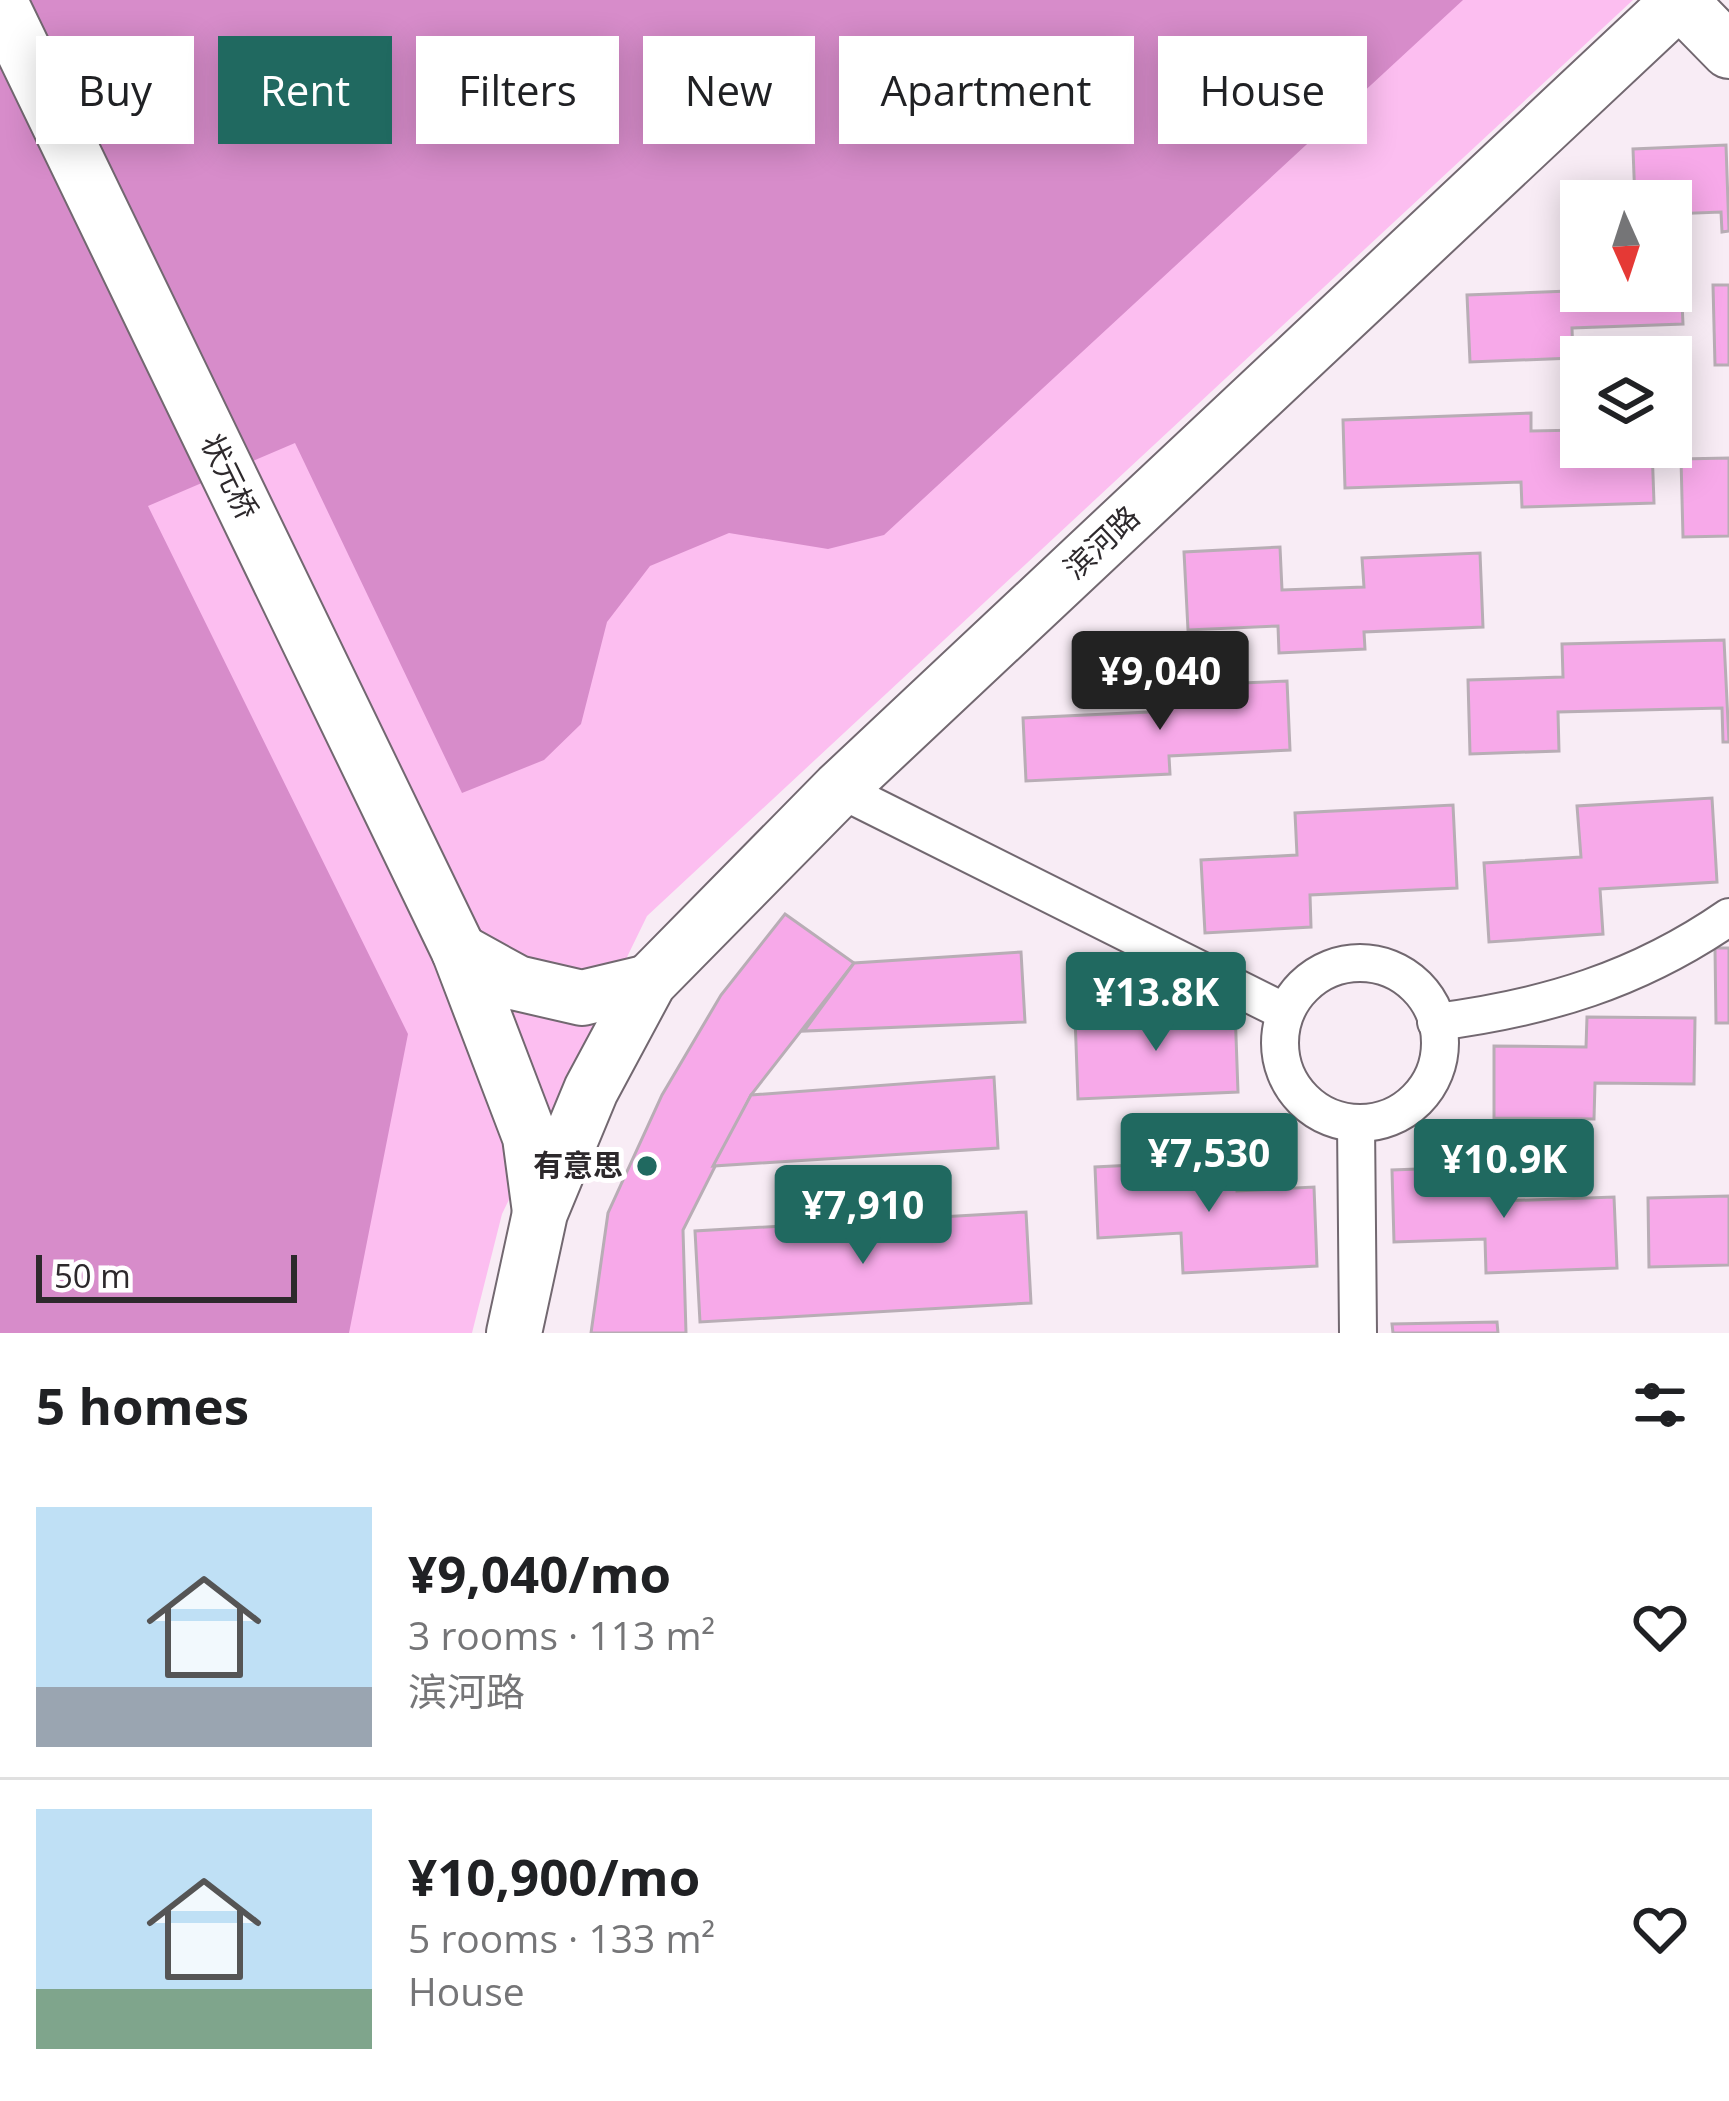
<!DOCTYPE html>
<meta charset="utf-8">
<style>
:root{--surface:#fff;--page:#f6f6f6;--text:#202124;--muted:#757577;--line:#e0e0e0;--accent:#206960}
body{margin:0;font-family:"Open Sans","Noto Sans SC",sans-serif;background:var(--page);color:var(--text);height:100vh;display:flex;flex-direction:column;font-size:45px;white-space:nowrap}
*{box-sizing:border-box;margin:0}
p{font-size:39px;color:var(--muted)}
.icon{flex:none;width:66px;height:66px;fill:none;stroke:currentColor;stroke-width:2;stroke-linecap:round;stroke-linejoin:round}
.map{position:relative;height:1333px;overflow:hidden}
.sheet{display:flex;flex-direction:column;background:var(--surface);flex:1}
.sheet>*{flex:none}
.hud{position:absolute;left:36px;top:36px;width:1659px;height:108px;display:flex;gap:24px}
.needle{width:78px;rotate:177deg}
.tools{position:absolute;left:1560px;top:180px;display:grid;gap:24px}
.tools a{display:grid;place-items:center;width:132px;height:132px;border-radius:0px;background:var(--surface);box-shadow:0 6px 30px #0003;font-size:60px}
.scale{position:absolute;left:36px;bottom:30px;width:261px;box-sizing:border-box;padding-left:12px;border:6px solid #2d292c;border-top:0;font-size:33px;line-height:42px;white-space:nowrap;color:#2d292c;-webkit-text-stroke:9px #fff;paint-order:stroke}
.price{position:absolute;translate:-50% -102px;padding:0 27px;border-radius:12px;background:var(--accent);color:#fff;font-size:39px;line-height:78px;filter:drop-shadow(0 3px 6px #0008)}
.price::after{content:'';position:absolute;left:50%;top:72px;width:36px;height:27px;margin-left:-18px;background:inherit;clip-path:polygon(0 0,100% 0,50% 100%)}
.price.active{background:#222;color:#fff}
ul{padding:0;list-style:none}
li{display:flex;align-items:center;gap:36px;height:300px;padding:0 36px}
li+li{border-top:3px solid var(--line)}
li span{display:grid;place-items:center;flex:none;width:336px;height:240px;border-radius:0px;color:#555}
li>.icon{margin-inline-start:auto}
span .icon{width:144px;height:144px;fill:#fffc;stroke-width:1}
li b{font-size:51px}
h2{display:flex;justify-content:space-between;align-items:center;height:144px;padding:0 36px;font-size:51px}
.chip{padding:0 42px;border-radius:0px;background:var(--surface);box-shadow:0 6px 30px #0003;font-size:42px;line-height:108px}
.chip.active{background:var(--accent);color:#fff}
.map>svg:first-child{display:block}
.green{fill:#fcbef0}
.water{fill:#d78cca}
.building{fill:#f7a9e9;stroke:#b8adb5;stroke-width:3}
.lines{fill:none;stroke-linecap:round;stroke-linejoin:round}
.street-casing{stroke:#726870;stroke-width:40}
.secondary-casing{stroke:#726870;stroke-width:58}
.street{stroke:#fff;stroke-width:36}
.secondary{stroke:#fff;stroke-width:54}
.poi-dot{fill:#206960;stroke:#fff;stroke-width:4.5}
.labels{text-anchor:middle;stroke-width:10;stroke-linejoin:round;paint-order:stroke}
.street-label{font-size:30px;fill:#2d292c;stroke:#fff}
.poi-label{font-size:30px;font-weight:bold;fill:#2d292c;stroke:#fff;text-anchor:end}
</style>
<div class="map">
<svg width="1729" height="1333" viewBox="0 0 1729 1333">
<rect width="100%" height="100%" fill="#f8ecf5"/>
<!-- green -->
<polygon class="green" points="0,0 1633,0 647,916 502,1214 472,1333 233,1333"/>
<!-- water -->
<polygon class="water" points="0,0 1463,0 884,535 828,549 729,533 650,566 607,622 581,724 544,760 462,793 295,443 148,506 408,1034 349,1333 0,1333"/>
<!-- building -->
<g class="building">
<polygon points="1726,145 1729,231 1722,232 1721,212 1671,214 1671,201 1635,201 1633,149"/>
<polygon points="1680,260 1683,324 1572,328 1573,358 1470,362 1467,295 1569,291 1568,265 1581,265 1581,291 1671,291 1671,261"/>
<polygon points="1713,285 1729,285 1729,365 1715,365"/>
<polygon points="1531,413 1531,431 1581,430 1581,447 1652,447 1654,503 1522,507 1521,482 1345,488 1343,420"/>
<polygon points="1729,458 1729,536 1683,537 1681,459"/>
<polygon points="1280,547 1282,590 1364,587 1362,558 1480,553 1483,627 1364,632 1365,649 1279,653 1278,626 1188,630 1184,552"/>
<polygon points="1724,640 1729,742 1723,742 1722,708 1558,712 1559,751 1470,754 1468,680 1563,677 1562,644"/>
<polygon points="1287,681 1290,750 1169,756 1170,774 1026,781 1023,718 1170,711 1169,686"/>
<polygon points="1712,798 1717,882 1600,889 1603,934 1489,942 1484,863 1581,857 1577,806"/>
<polygon points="1453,805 1457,888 1310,895 1311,927 1205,933 1201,860 1297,855 1295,813"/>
<polygon points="785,914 854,963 751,1095 683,1230 686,1333 591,1333 608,1213 662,1095 721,995"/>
<polygon points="1715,948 1729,948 1729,1023 1716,1023"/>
<polygon points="1021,952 1025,1022 804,1031 854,963"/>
<polygon points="1235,1009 1238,1092 1078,1099 1075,1016"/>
<polygon points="1587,1017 1695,1018 1694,1084 1595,1083 1594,1119 1494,1118 1494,1046 1586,1047"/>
<polygon points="994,1077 998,1148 713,1166 751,1095"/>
<polygon points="1235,1160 1237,1191 1314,1187 1317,1266 1183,1273 1181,1233 1098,1238 1095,1167"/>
<polygon points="1498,1166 1499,1201 1614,1197 1617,1268 1486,1273 1485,1239 1394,1242 1392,1170"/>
<polygon points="1729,1196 1729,1265 1649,1267 1648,1198"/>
<polygon points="1026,1212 1031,1303 700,1322 695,1231"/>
<polygon points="1497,1322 1498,1333 1393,1333 1392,1324"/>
</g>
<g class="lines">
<!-- street casing -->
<g class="street-casing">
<g id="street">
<polyline points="839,789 1285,1012"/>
<circle cx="1360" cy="1043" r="80"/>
<path d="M1436,1022C1545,1008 1638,980 1729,917"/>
<polyline points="1356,1123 1358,1333"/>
</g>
</g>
<!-- secondary casing -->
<g class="secondary-casing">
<g id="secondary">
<polyline points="1680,1 1729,51"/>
<polyline points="0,2 459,951"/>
<polyline points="540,1212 530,1137 459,951 517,983 582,998 649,982"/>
<polyline points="514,1333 540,1213 591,1090 649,982 839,789 1680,0"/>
</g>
</g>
<!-- street -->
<use href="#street" class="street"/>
<!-- secondary -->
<use href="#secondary" class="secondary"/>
</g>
<!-- markers -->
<circle class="poi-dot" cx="647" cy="1166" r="12"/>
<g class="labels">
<!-- street labels -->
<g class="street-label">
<text transform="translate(229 477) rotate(64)" y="10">状元桥</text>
<text transform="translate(1102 543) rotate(-43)" y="10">滨河路</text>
</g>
<!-- poi labels -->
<g class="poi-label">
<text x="623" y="1176">有意思</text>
</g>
</g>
</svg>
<div class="tools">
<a><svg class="needle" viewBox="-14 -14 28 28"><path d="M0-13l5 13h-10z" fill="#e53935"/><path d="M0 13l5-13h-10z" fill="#757577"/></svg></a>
<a><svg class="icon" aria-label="layers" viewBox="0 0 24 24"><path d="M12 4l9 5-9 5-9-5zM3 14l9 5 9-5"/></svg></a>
</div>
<div class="scale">50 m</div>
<b class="price active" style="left:1160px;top:733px">¥9,040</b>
<b class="price" style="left:1156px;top:1054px">¥13.8K</b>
<b class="price" style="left:1209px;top:1215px">¥7,530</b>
<b class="price" style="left:1504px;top:1221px">¥10.9K</b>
<b class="price" style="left:863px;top:1267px">¥7,910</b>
<div class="hud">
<a class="chip">Buy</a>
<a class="chip active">Rent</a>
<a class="chip">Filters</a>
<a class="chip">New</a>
<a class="chip">Apartment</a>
<a class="chip">House</a>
</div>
</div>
<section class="sheet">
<h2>5 homes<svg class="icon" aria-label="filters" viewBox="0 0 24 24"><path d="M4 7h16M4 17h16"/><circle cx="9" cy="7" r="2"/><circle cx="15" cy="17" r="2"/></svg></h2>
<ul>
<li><span style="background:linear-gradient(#bfe0f5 75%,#9aa5b1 0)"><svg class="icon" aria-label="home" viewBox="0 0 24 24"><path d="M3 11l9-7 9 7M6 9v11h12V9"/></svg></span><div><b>¥9,040/mo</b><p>3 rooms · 113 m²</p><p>滨河路</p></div><svg class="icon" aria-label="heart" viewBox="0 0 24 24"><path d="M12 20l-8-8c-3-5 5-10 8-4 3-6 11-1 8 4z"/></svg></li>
<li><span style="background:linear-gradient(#bfe0f5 75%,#7fa58c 0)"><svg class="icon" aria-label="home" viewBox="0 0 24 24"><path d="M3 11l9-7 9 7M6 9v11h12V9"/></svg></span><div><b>¥10,900/mo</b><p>5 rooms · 133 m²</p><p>House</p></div><svg class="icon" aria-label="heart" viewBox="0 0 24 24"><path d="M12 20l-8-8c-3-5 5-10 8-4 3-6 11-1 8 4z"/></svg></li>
</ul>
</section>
